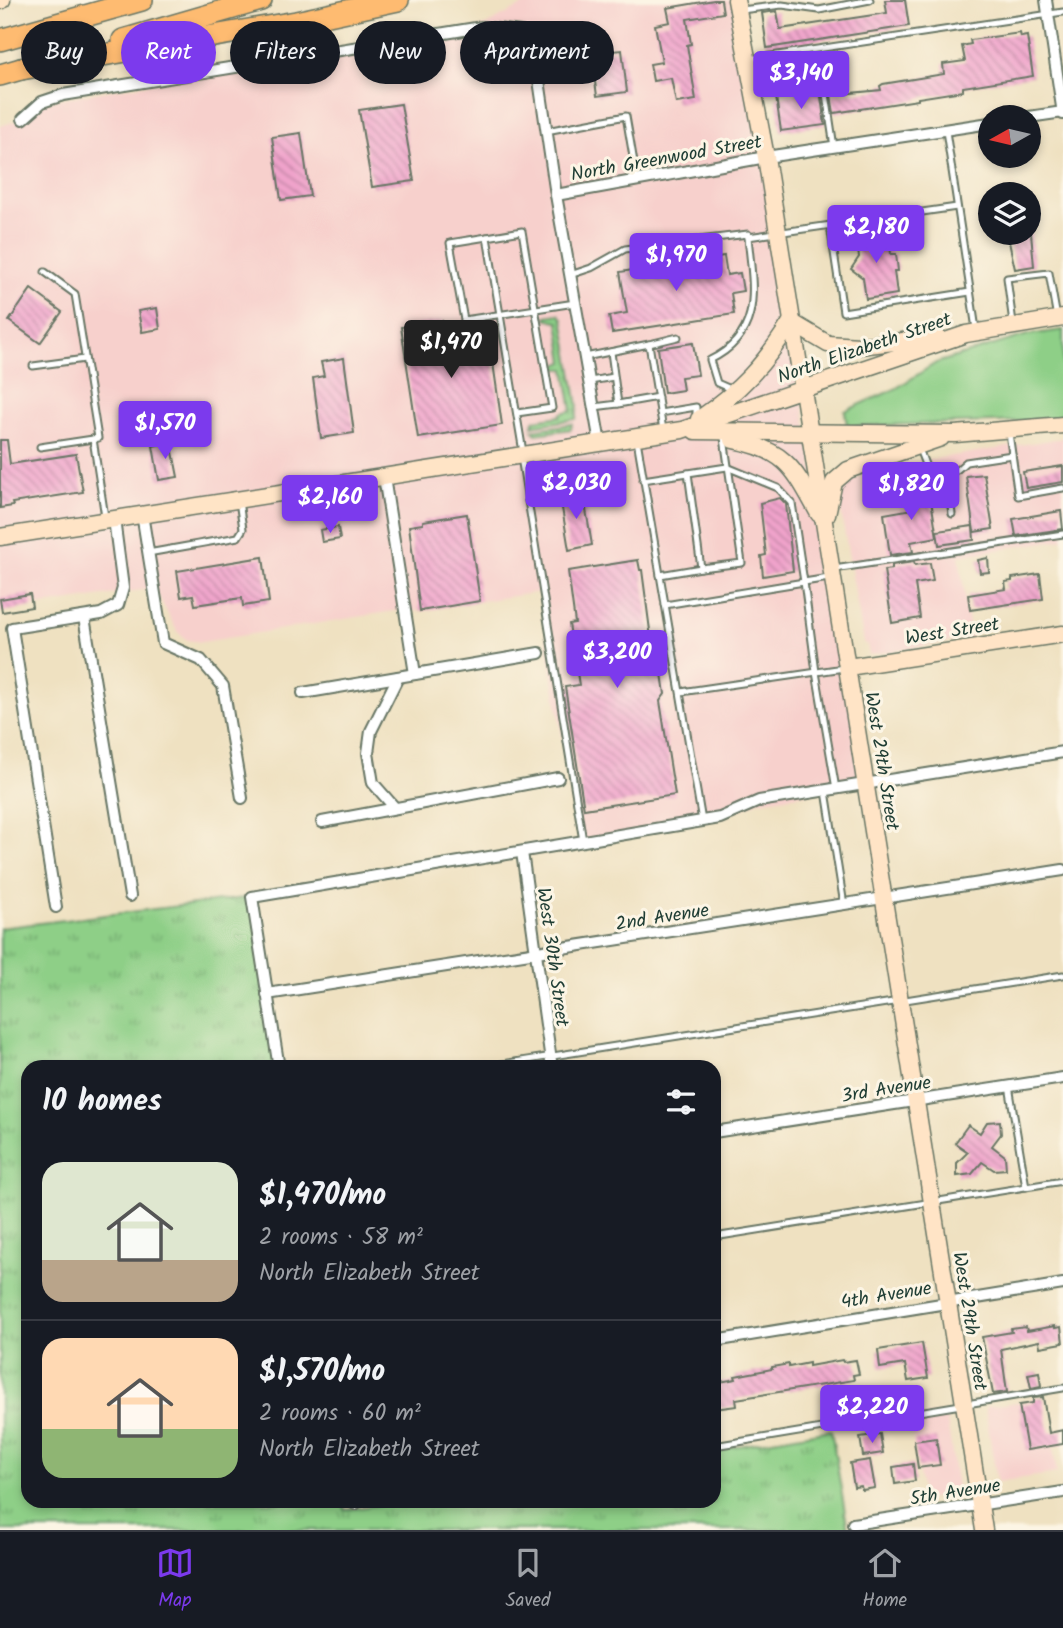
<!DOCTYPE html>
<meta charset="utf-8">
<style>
:root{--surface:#171b24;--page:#242831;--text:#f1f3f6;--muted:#9ea1a6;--line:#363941;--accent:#7c3aed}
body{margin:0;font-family:Kalam,sans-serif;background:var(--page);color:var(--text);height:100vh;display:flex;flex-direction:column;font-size:26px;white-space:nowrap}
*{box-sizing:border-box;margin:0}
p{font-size:23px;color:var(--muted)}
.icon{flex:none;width:38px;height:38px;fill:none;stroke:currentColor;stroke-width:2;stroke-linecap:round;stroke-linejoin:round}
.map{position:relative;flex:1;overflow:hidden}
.drawer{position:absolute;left:21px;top:1060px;width:700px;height:448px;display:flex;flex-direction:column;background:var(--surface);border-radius:21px;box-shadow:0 4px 10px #0003}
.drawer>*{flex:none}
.guide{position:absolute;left:21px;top:21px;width:700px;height:63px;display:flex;gap:14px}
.needle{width:46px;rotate:262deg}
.tools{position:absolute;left:978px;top:105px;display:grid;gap:14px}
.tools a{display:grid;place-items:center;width:63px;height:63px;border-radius:50%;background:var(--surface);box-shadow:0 4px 10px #0003;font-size:35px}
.price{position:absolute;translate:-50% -60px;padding:0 16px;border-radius:7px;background:var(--accent);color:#fff;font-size:23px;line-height:46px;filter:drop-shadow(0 2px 4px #0008)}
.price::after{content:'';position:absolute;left:50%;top:42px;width:21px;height:16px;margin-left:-10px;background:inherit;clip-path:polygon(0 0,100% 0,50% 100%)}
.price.on{background:#222;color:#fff}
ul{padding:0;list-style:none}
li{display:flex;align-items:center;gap:21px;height:175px;padding:0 21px}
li+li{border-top:2px solid var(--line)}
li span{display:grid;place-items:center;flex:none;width:196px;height:140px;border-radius:21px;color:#555}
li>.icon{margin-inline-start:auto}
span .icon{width:84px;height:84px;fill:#fffc;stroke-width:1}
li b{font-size:30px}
h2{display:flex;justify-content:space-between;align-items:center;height:84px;padding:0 21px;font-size:30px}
.tag{padding:0 24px;border-radius:32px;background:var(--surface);box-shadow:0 4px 10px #0003;font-size:24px;line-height:63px}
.tag.on{background:var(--accent);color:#fff}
.dock{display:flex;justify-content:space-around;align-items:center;height:98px;border-top:2px solid var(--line);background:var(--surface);font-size:19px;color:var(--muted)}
.dock a{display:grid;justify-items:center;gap:4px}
.dock .on{color:var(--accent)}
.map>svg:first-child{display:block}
.built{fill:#f7d0cc}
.grass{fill:url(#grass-tufts);stroke:#56865e;stroke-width:2}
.park{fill:#8ecf87;stroke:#56865e;stroke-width:2}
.building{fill:url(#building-back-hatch)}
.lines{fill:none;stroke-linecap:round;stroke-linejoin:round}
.lane-casing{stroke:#687665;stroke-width:9}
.street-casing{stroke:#687665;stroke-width:14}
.secondary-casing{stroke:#687665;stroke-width:19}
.highway-casing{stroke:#687665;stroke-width:24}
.lane{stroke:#fff;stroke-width:5}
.street{stroke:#fff;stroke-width:10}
.secondary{stroke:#ffe4c6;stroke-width:16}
.highway{stroke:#febb71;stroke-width:21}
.labels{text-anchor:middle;stroke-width:6;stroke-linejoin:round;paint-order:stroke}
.street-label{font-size:19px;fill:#1f3d34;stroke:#fcf5e5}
</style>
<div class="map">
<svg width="1063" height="1530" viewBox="0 0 1063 1530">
<defs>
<pattern id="grass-tufts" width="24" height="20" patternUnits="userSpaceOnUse" patternTransform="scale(1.75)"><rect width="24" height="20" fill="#8ecf87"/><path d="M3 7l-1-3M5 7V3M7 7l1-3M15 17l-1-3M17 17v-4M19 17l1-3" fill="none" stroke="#73a96f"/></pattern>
<pattern id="building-back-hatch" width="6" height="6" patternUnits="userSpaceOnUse" patternTransform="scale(1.75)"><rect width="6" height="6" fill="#f0a3cb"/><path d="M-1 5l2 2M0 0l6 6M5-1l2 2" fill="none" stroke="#c286a6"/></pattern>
</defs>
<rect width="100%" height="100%" fill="#fcf5e5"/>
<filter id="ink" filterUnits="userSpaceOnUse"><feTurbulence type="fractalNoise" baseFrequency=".0143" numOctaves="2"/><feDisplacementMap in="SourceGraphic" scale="14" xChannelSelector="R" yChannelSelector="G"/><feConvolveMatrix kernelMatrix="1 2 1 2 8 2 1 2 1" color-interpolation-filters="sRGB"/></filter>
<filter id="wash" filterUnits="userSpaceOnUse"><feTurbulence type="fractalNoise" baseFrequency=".00686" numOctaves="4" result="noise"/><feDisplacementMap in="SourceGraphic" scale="28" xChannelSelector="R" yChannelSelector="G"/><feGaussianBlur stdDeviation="1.57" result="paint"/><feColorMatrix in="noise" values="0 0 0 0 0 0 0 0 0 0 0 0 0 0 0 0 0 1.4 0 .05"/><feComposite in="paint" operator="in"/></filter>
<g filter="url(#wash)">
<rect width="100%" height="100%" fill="#efe1c1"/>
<!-- built -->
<g class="built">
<polygon points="533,0 736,0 866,785 759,801 720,818 579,842 539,592 420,611 394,611 202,642 186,640 177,631 154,588 0,612 0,126 23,119 42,102 482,27"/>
<polygon points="1063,438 1063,539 959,556 971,638 869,655 867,644 864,644 840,506 843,492 851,481 868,473 896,469 897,465"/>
<polygon points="1045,1398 1057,1473 997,1482 985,1407"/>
<polygon points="946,1413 957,1487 952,1495 923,1500 910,1419"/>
</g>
<!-- grass -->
<g class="grass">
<polygon points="559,314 563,319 578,406 576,419 532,426 535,420 560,416 561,413 572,410 565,369 555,369 552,367 564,362 558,321 545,319 547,316"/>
<polygon points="572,424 571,429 536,434 532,430"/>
<polygon points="590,473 592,487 555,491 554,478"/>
<polygon points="252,897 280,1067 28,1068 28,1502 343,1502 345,1510 397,1502 714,1502 714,1450 831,1430 848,1530 0,1530 0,928"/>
</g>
<!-- park -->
<polygon class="park" points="1063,330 1063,418 1030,421 847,426 845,411 895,389 936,363 1027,335"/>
<g id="blocks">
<!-- building -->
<g class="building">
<polygon points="714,0 721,0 723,13 687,19 691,44 687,45 696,100 676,103 671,78 653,81 650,64 662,62 655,25 670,22 667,8"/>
<polygon points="885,0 905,0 909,26 767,48 762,13 777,11 780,29 887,13"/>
<polygon points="1020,33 1021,37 1027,36 1033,76 963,87 963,91 918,98 918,100 834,113 831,95 881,90 880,86 883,84 944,74 943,64 965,61 962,46 971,44 970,40"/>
<polygon points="622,50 627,92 597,96 591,53"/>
<polygon points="820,90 825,125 781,131 776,97"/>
<polygon points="401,104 414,181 372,187 359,110"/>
<polygon points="301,133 310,196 281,200 272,137"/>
<polygon points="876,226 879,247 890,245 891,254 896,254 898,271 894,271 897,294 866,299 863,278 851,269 859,257 858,250 861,249 858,229"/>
<polygon points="1007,233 1031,233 1034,266 1015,269"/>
<polygon points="685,254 687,262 724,256 727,275 740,273 743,291 731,293 734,314 612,333 609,316 627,313 620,272 665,265 663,257"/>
<polygon points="31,289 62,312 40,343 9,321"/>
<polygon points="157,308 160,329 142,332 138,311"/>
<polygon points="442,321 444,335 488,328 502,425 418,438 401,327"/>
<polygon points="693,343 698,375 681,377 683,390 664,393 658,348"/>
<polygon points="344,358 354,433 321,438 313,378 324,376 321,362"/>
<polygon points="0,440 7,440 10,464 76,454 83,492 12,503 13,506 0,508"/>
<polygon points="171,442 178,477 159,480 153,446"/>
<polygon points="1063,466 1063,482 1026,488 1023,472"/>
<polygon points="984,474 993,529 974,532 966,476"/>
<polygon points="928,482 937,537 911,542 913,552 890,555 884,514 913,509 910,485"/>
<polygon points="583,492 592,545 569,550 560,496"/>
<polygon points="780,498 786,504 793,571 763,576 761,556 766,555 760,503"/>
<polygon points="1061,511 1063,529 1016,536 1013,519"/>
<polygon points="467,514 480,601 420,611 409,526 423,524 423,521"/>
<polygon points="973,526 974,540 939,545 937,531"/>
<polygon points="338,527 340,539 322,542 320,530"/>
<polygon points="263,557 269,602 243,606 242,598 195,605 193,595 181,597 177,571"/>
<polygon points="988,558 989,572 980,573 978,560"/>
<polygon points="638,560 640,570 642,570 651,638 657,638 665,694 660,701 675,795 584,809 565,687 579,685 569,624 575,623 568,571"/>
<polygon points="914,562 915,565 930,563 933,581 915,584 920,618 892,623 884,570 892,569 892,565"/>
<polygon points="1040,574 1043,599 970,610 968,595 1006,589 1005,582 1012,581 1012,578"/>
<polygon points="30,594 32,607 2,612 0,599"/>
<polygon points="1000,1121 1001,1134 992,1146 1005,1156 1006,1169 994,1170 982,1162 972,1174 957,1176 957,1163 968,1152 955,1143 968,1125 980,1133 987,1122"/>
<polygon points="1055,1326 1055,1328 1061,1327 1063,1343 1040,1347 1039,1341 1001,1349 1007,1392 993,1394 982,1337 1012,1332 1011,1329 1026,1327 1027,1331"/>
<polygon points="922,1343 928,1378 908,1381 905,1364 880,1368 878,1350"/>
<polygon points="842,1360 843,1362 856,1360 859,1374 853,1375 854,1380 736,1399 737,1406 714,1409 714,1383 736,1379 735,1376 772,1369 772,1367 789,1364 789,1367 809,1363 809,1366"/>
<polygon points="1039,1372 1041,1386 1031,1388 1028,1374"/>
<polygon points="1043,1397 1049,1433 1063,1430 1063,1444 1027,1450 1019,1405 1033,1403 1033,1398"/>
<polygon points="880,1434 883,1453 863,1456 860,1437"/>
<polygon points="936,1438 940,1465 918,1468 914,1441"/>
<polygon points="870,1460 875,1488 862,1490 861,1486 854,1487 850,1463"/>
<polygon points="913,1464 915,1481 895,1484 893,1467"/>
</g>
</g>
</g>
<g filter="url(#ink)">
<use href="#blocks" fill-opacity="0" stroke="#687665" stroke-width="2"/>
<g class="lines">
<!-- lane casing -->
<g class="lane-casing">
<g id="lane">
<polyline points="741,10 782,5 819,10 870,0"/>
<polyline points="751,59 1063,12"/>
<polyline points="754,84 823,74 834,147"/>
<polyline points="546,131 626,116 637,180"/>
<polyline points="946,131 976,329"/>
<polyline points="830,226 843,312 970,292"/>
<polyline points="487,237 450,243 464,320 575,303"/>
<polyline points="45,272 75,294 98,438 93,439 105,517"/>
<polyline points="570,275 591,268 625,249 748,234 748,237 957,207"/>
<polyline points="1013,323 1007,278 1049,273 1057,318"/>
<polyline points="649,344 678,337"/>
<polyline points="611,352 618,404 658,397"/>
<polyline points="585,357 649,344 663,430"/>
<polyline points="33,366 85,359"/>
<polyline points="590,381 614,377"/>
<path d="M733,390L717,383L710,360C764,334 753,287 748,237"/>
<polyline points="594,407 618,404"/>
<polyline points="517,413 552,408 522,231 487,237 523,452"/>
<polyline points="660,413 696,407 696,417"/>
<polyline points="1009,433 1018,496 1063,488"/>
<polyline points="637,440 702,821"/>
<polyline points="40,447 93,439"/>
<polyline points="919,449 926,467 933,474 957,470 966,462 1012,455"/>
<polyline points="521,457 583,841"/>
<polyline points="946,472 952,514"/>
<polyline points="688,473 701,568 742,563 724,438"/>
<polyline points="643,480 727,467 778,488 792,503 804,582 829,578"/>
<polyline points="148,553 238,537 243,529 239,501"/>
<polyline points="834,569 1063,534"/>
<polyline points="660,575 701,568"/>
<polyline points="665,605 804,582 816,672 836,789"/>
<polyline points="681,692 844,668"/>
<polyline points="826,791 844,905"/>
<polyline points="477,1068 1063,975"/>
<polyline points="1009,1086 1026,1187"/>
<polyline points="714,1237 1063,1181"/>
<polyline points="714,1446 1063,1388"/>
<polyline points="355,1504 369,1502"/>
</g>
</g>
<!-- street casing -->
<g class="street-casing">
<g id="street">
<polyline points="1046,0 1063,114"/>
<polyline points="1029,117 1063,112"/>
<polyline points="23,119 42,102 63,95 482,27 521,32 539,80 556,195 600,443"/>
<polyline points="556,195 766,157 990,123"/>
<polyline points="384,477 415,674"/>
<polyline points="142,514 163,643 201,660 223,686 242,798"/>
<polyline points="84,617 130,896"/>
<polyline points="303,693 539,653"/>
<polyline points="395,808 373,783 368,753 371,731 398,677"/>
<polyline points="322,822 558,778"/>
<polyline points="522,852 552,1068"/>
<polyline points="56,907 12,628 101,614 118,605 123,588 114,519"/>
<polyline points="267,994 1063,870"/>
<polyline points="279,1068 252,897 720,818 759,801 1063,752"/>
<polyline points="714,1132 1063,1078"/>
<polyline points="714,1341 1063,1284"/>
<polyline points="355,1502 355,1504"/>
<polyline points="853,1524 1063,1492"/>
</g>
</g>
<!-- secondary casing -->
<g class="secondary-casing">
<g id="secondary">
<polyline points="736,0 766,157 984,1530"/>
<polyline points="0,1 2,0"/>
<path d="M699,419C740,391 765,364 791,322L828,344L859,346L938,337"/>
<polyline points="695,431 955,434 1063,425"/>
<path d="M733,440C787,450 794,469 819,514"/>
<polyline points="827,514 834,482 848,470 941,438"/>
<polyline points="0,537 682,430 966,334 1063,318"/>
<polyline points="848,667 1063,634"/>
</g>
</g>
<!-- highway casing -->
<g class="highway-casing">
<g id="highway">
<polyline points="0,40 142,0"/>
<polyline points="123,40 261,0"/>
<polyline points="21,69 296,22 398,0"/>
<polyline points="0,75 35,65"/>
</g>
</g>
<!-- lane -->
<use href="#lane" class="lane"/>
<!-- street -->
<use href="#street" class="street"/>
<!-- secondary -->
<use href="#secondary" class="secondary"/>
<!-- highway -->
<use href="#highway" class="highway"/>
</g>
</g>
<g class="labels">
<!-- street labels -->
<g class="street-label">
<text transform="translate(666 157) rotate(-10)" y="7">North Greenwood Street</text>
<text transform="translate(864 347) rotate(-19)" y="7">North Elizabeth Street</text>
<text transform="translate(952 630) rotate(-9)" y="7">West Street</text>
<text transform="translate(883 761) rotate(81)" y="7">West 29th Street</text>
<text transform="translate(662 916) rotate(-9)" y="7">2nd Avenue</text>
<text transform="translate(554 957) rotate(82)" y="7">West 30th Street</text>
<text transform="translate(886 1088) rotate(-9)" y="7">3rd Avenue</text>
<text transform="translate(886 1294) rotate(-9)" y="7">4th Avenue</text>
<text transform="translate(971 1321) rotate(81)" y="7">West 29th Street</text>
<text transform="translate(955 1491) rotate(-9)" y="7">5th Avenue</text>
</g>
</g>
</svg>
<div class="tools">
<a><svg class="needle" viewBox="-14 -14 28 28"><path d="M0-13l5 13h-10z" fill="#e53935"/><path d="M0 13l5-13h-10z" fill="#9ea1a6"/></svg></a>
<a><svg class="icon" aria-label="layers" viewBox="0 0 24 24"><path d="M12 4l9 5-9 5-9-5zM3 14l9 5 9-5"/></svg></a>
</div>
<b class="price" style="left:801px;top:111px">$3,140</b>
<b class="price" style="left:876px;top:265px">$2,180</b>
<b class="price" style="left:676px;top:293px">$1,970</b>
<b class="price on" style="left:451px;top:380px">$1,470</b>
<b class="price" style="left:165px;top:461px">$1,570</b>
<b class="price" style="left:576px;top:521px">$2,030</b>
<b class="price" style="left:911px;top:522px">$1,820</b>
<b class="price" style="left:330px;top:535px">$2,160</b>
<b class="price" style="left:617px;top:690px">$3,200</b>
<b class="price" style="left:872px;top:1445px">$2,220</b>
<div class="guide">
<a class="tag">Buy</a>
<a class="tag on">Rent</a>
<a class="tag">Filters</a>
<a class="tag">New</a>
<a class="tag">Apartment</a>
</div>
<section class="drawer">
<h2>10 homes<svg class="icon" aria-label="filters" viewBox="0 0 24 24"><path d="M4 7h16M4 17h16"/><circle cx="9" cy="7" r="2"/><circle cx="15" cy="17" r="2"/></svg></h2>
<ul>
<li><span style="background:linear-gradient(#dfe7d0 70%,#b9a48a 0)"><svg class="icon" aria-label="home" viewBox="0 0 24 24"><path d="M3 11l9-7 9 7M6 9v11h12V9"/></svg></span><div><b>$1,470/mo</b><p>2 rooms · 58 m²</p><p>North Elizabeth Street</p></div></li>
<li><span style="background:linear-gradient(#ffd9b3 65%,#8fb573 0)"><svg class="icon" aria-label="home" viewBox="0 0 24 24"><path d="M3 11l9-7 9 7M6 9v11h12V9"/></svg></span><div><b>$1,570/mo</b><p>2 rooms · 60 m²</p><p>North Elizabeth Street</p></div></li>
</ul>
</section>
</div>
<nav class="dock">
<a class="on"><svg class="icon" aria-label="map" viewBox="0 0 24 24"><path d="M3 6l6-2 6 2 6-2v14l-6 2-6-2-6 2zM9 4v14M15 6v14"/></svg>Map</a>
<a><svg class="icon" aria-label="saved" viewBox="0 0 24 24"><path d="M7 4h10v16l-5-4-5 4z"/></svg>Saved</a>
<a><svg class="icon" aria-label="home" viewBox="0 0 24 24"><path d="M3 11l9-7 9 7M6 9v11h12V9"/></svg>Home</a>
</nav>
